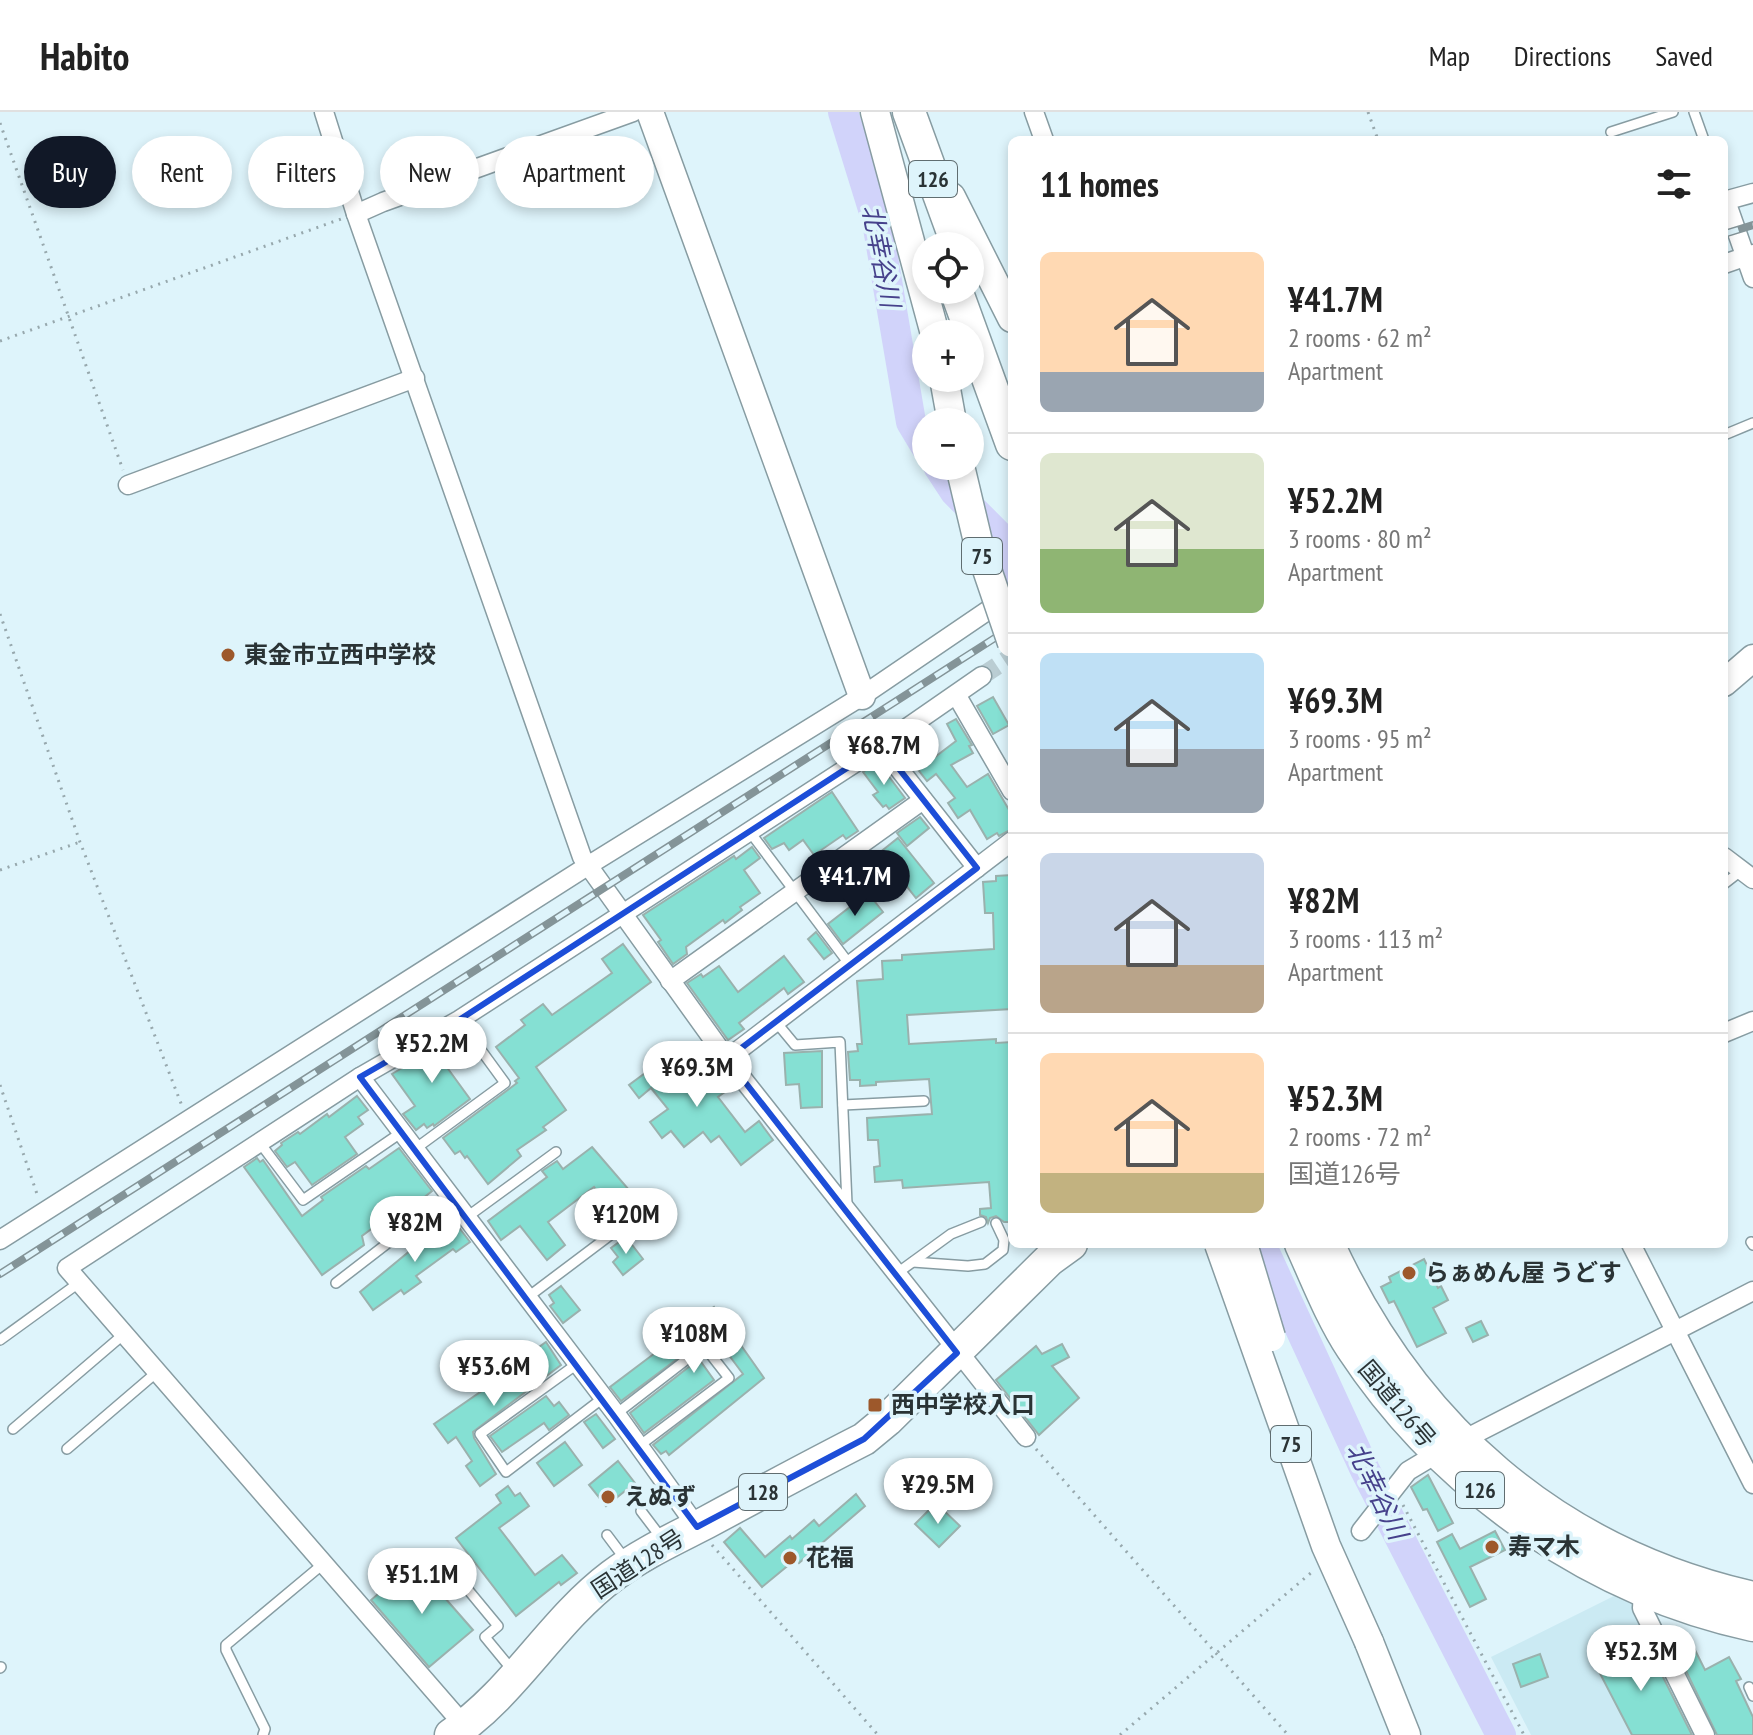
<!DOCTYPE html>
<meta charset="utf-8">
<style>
:root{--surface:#fff;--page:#f6f6f6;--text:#222;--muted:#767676;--line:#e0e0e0;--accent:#111827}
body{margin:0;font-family:"PT Sans Narrow","Noto Sans JP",sans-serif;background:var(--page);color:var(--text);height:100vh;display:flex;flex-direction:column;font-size:30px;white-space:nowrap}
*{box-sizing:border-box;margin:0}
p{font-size:26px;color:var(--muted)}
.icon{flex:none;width:44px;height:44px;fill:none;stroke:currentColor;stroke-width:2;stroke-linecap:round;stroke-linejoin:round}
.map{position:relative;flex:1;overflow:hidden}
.panel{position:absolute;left:1008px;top:24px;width:720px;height:1112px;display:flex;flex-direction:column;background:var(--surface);border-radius:12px;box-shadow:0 4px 12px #0003}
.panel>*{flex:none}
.banner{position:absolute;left:24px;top:24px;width:760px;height:72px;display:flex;gap:16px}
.controls{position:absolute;left:912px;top:120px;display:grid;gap:16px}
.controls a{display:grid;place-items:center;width:72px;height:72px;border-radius:50%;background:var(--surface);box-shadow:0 4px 12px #0003;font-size:40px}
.price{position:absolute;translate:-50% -68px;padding:0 18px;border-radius:28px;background:#fff;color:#222;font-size:26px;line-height:52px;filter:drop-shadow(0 2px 4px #0008)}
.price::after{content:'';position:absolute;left:50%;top:48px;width:24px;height:18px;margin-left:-12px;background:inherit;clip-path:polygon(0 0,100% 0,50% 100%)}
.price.active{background:var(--accent);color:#fff}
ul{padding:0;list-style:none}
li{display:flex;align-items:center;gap:24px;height:200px;padding:0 32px}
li+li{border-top:2px solid var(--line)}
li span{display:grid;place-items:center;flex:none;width:224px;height:160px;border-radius:12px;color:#555}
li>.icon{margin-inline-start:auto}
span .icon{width:96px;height:96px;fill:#fffc;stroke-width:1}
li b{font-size:34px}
h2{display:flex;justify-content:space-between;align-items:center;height:96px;padding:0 32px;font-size:34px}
.pill{padding:0 28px;border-radius:36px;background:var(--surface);box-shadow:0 4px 12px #0003;font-size:28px;line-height:72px}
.pill.active{background:var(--accent);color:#fff}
header{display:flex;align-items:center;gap:48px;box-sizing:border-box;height:112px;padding:0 40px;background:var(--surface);border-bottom:2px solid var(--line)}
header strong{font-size:38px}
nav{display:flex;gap:44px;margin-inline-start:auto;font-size:28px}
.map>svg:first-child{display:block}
.built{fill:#cbeaf3}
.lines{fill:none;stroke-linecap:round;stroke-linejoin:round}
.river{stroke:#d1d3fa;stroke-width:30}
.building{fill:#85e0d3;stroke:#9ab1ad;stroke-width:2}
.street-tunnel{stroke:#bacdd3;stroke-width:18;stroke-dasharray:18 9;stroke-linecap:butt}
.lane-casing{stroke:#879ca2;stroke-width:12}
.street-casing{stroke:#879ca2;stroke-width:21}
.secondary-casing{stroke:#879ca2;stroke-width:29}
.primary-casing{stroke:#879ca2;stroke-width:31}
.highway-casing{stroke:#879ca2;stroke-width:35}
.path{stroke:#97a8ad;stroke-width:3;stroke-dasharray:2 6;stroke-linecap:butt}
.lane{stroke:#fff;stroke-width:9}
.street{stroke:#fff;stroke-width:18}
.secondary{stroke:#fff;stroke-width:26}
.primary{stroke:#fff;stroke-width:28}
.highway{stroke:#fff;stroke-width:32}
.rail-casing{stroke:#849498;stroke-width:8}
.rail{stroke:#def4fb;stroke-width:5;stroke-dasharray:15;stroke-linecap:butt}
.primary-bridge-casing{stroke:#879ca2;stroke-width:31;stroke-linecap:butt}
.primary-bridge{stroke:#fff;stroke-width:28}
.marked{fill:none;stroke:#1d4ed8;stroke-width:6;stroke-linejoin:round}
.poi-dot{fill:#9d582b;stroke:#def4fb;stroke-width:3}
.labels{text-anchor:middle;stroke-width:7;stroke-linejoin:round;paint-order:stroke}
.shield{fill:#def4fb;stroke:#606d70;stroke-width:2}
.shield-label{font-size:22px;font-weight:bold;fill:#2a3335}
.poi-label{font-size:24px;font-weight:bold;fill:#2a3335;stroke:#def4fb;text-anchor:start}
.street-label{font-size:24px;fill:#2a3335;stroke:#def4fb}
.water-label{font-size:26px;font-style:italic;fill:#46418b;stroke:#def4fb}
</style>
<header>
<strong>Habito</strong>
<nav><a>Map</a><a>Directions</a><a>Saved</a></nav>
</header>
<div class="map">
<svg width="1753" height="1623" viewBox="0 0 1753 1623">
<rect width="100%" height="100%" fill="#def4fb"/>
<!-- built -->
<polygon class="built" points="1618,1482 1631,1488 1698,1623 1531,1623 1491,1545"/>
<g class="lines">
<!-- river -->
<g class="river">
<polyline points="843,0 877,110 911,310 926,335"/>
<polyline points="938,354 955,380 997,422 1012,479"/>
<polyline points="1261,1132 1365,1358 1501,1623"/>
</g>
</g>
<!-- building -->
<g class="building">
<polygon points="993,585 1009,613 993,622 977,594"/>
<polygon points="956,607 972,633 969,634 973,641 951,653 967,675 988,662 1012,703 1012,717 999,724 997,721 987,727 970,698 958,706 948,691 955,686 936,662 927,669 901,636 915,626 931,648 956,629 947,612"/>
<polygon points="878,650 905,686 889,697 886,693 883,695 873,683 878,680 863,660"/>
<polygon points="832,680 858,719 846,727 843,723 814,743 803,728 789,738 784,731 772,737 764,726"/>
<polygon points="920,705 929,716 907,734 897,721"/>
<polygon points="898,726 934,771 916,786 892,756 875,769 865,757 876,747 874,745"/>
<polygon points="752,735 760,746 744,758 760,781 740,795 742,798 725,811 723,808 686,835 687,842 673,852 658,830 661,828 643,803 734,744 736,747"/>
<polygon points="1012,763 1012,897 907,903 909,932 996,927 996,931 1012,930 1012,1110 1004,1110 996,1104 990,1106 988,1111 986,1105 980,1103 980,1097 991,1096 989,1070 903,1076 902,1068 875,1070 874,1055 880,1054 878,1028 868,1028 867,1006 932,1002 929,967 876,970 876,973 860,974 860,968 850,968 848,940 858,939 857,932 862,932 857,869 883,867 882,849 902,848 902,843 994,837 993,801 985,801 983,770 996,769 996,764"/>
<polygon points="868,781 883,800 843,832 828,812"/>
<polygon points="816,820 832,841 824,847 808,827"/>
<polygon points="623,832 651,870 536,955 566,998 543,1015 546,1018 517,1038 521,1044 488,1072 467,1044 465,1046 460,1039 455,1042 443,1026 517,971 515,969 519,966 496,935 525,913 521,908 543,892 552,903 612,861 602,847"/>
<polygon points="784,844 804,870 788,882 784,876 739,911 744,917 728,928 687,871 701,862 703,865 719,854 738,880"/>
<polygon points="457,923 465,934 453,943 456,947 446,954 470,987 434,1014 433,1012 427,1016 424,1012 416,1018 403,1002 415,994 392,962"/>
<polygon points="675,939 699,971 712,961 726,979 718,985 745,1020 759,1009 773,1028 741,1053 719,1024 711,1030 703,1020 684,1035 671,1019 662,1026 650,1010 668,997 651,976 639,986 629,973"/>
<polygon points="822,939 822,995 801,996 799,972 786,973 784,941"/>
<polygon points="357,984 368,998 358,1005 363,1012 345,1025 357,1042 312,1073 295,1050 287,1055 275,1039 282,1033 281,1031 298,1020 300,1022 327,1002 329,1005"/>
<polygon points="592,1035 636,1086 614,1102 594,1075 548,1110 565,1133 547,1148 520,1114 501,1128 488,1109 547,1065 542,1059 557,1049 563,1057"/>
<polygon points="399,1036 432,1079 402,1103 398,1097 362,1124 364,1133 322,1163 244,1055 257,1046 260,1050 263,1048 302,1104 323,1088 321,1085 366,1054 369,1057"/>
<polygon points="451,1105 470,1130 456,1140 453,1137 416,1164 421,1170 404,1182 401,1178 373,1198 360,1180"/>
<polygon points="626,1125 643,1147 623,1163 613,1150 618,1145 611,1136"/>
<polygon points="1424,1147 1438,1176 1441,1174 1448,1188 1433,1196 1446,1221 1417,1235 1394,1189 1389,1191 1381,1175 1391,1170 1389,1165"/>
<polygon points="561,1174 580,1198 563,1211 550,1194 554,1191 549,1183"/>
<polygon points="714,1195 764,1266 669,1343 666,1339 661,1342 653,1333 743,1262 716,1226 711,1230 704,1227 621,1289 610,1275 671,1229 669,1227"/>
<polygon points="1481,1209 1488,1223 1473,1230 1466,1216"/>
<polygon points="546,1230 561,1253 473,1320 474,1326 496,1362 480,1374 466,1354 472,1349 456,1325 448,1331 434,1312 534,1243 532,1240"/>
<polygon points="1062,1232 1069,1245 1052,1254 1079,1286 1039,1323 996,1268 1036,1234 1042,1242"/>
<polygon points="699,1247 714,1268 644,1321 630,1301"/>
<polygon points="546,1284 554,1294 559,1290 569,1303 549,1318 544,1311 502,1340 490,1324"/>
<polygon points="596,1302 615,1327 603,1336 584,1310"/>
<polygon points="565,1330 582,1353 554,1374 537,1351"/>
<polygon points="618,1349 635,1371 606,1394 589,1373"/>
<polygon points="1428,1363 1453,1411 1438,1419 1427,1397 1423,1398 1411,1375"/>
<polygon points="508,1374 515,1384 520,1381 529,1394 499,1416 535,1463 562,1443 577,1461 561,1473 559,1470 516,1504 456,1426 501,1391 496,1383"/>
<polygon points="856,1382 865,1394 799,1451 796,1447 762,1475 724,1430 740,1416 765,1445 790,1424 792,1427 814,1408 819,1414"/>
<polygon points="940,1395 960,1414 939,1435 915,1412 929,1398 933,1402"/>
<polygon points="1495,1419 1505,1438 1470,1455 1486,1487 1470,1495 1437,1430 1452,1422 1460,1437"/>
<polygon points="408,1456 417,1466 423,1461 473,1518 429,1555 371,1488"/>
<polygon points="1689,1526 1705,1558 1729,1545 1741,1567 1736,1569 1753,1605 1753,1623 1717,1623 1674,1534"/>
<polygon points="1638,1527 1648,1547 1653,1545 1692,1623 1632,1623 1594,1550"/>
<polygon points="1540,1542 1548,1565 1521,1575 1513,1552"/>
</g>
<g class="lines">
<!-- street-tunnel -->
<polyline class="street-tunnel" points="982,564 1012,544"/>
<!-- lane casing -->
<g class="lane-casing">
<g id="lane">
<polyline points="1694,0 1704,28"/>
<polyline points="1611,20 1673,0"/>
<polyline points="1724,323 1753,311"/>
<polyline points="750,720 850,853"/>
<polyline points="1724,772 1742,758"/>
<polyline points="776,910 795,933 840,930 847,1092"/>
<polyline points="843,993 924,989"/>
<polyline points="260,1031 303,1088 402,1020"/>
<polyline points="415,1037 505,971 459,908"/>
<polyline points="467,1105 556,1040"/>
<polyline points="1751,1130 1753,1133"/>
<polyline points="913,1150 968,1154 985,1152 1003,1138 1004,1128 996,1111"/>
<polyline points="896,1162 951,1122 981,1110"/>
<polyline points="336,1171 450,1083"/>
<polyline points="528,1185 621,1115"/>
<polyline points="0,1228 80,1170"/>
<polyline points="577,1252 480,1322 506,1360 603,1286"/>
<polyline points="616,1302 704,1234 729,1266 639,1334"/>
<polyline points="13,1317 124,1222"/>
<polyline points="67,1337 157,1260"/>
<polyline points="641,1399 663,1428"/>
<polyline points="607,1423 625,1447"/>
<polyline points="450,1456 498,1514 485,1525 513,1559"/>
<polyline points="0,1556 1,1555"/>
<polyline points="1749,1575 1753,1584"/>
<polyline points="263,1623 265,1617 226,1538 226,1533 323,1452"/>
</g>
</g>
<!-- street casing -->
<g class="street-casing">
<g id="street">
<polyline points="324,0 356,102 582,745 727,947 1026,1325"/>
<polyline points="1034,0 1044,28"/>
<polyline points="1724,89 1753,81"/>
<polyline points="1726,89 1753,166"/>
<polyline points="356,102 383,90 633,0"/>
<polyline points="1724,152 1753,142"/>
<polyline points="128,373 415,266"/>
<polyline points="957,584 1012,679"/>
<polyline points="881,634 977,756"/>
<polyline points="1724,745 1753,767"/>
<polyline points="670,869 923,688"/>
<polyline points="1724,921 1753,909"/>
<polyline points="727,947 1012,729"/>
<polyline points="360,965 616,1302 697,1415"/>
<polyline points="0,1128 589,753 862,584 1012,482"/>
<polyline points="1631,1132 1753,1372"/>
<polyline points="1461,1329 1753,1179"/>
<polyline points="1361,1419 1408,1359 1438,1341"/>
<polyline points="1643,1480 1642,1496 1705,1623"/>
<polyline points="468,1618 67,1156 360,965 459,908 621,803 881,634 982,564"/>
</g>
</g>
<!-- secondary casing -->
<g class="secondary-casing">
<g id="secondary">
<polyline points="650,0 862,584"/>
<polyline points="1724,571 1753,546"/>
</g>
</g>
<!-- primary casing -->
<g class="primary-casing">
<g id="primary">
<polyline points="875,0 935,222"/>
<polyline points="951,85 1012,206"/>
<polyline points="944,266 952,310"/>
<polyline points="1369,1530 1406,1623"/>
</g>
</g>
<!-- highway casing -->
<g class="highway-casing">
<g id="highway">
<polyline points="909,0 958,134"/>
<polyline points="956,178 1012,332"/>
<path d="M1301,1132C1317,1167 1331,1204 1352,1236C1443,1374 1591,1478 1753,1513"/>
<path d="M1328,1132C1412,1315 1554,1441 1753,1486"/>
<path d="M451,1623C514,1581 551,1510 612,1464C641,1442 674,1427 707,1410C759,1382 811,1354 864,1327L887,1308L1049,1148L1071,1132"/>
</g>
</g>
<!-- path -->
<g class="path">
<polyline points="1368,0 1378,28"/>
<polyline points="0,11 123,358"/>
<polyline points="0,229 341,107"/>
<polyline points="0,502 80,730 182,994"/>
<polyline points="0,758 80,730"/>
<polyline points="0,973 37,1082"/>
<polyline points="1036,1337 1288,1623"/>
<polyline points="1403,1393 1524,1623"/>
<polyline points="712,1433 878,1623"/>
<polyline points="1120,1623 1312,1460"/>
</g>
<!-- lane -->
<use href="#lane" class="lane"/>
<!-- street -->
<use href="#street" class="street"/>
<!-- secondary -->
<use href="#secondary" class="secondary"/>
<!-- primary -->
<use href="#primary" class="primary"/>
<!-- highway -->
<use href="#highway" class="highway"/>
<!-- rail casing -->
<g class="rail-casing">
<g id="rail">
<polyline points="1724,122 1753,113"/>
<polyline points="0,1162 1012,515"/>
</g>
</g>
<!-- rail -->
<use href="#rail" class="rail"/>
<!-- primary-bridge casing -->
<g class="primary-bridge-casing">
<g id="primary-bridge">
<polyline points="960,354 979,434 1012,531"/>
<polyline points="1219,1132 1326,1434 1369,1530"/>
<polyline points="1243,1132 1271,1225"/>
</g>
</g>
<!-- primary-bridge -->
<use href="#primary-bridge" class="primary-bridge"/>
</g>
<!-- marked area -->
<path class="marked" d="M881,634L977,756L727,947L957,1241L864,1327L697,1415L360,965L459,908Z"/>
<!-- markers -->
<g class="poi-dot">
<circle cx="228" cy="543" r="8"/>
<circle cx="1409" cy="1161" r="8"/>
<rect x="867" y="1285" width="16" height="16" rx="4"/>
<circle cx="608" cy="1385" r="8"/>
<circle cx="1492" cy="1435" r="8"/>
<circle cx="790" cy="1446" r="8"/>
</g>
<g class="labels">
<!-- shield labels -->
<g class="shield">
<rect x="909" y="49" width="48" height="36" rx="6"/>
<rect x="962" y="426" width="40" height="36" rx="6"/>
<rect x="1271" y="1314" width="40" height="36" rx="6"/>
<rect x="1456" y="1360" width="48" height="36" rx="6"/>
<rect x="739" y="1362" width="48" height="36" rx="6"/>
</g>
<g class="shield-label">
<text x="933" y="75">126</text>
<text x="982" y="452">75</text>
<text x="1291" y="1340">75</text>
<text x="1480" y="1386">126</text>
<text x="763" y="1388">128</text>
</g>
<!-- poi labels -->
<g class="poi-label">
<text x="244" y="551">東金市立西中学校</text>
<text x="1425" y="1169">らぁめん屋 うどす</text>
<text x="891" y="1301">西中学校入口</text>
<text x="624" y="1393">えぬず</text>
<text x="1508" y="1443">寿マ木</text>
<text x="806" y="1454">花福</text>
</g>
<!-- street labels -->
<g class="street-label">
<text transform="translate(1397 1292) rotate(50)" y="8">国道126号</text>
<text transform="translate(638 1452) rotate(-33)" y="8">国道128号</text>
</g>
<!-- water labels -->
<g class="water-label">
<text transform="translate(881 144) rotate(79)" y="9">北幸谷川</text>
<text transform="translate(1377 1379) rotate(64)" y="9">北幸谷川</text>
</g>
</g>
</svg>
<div class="controls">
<a><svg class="icon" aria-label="locate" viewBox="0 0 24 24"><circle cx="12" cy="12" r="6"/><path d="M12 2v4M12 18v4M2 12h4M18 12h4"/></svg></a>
<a>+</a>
<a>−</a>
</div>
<b class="price" style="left:884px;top:675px">¥68.7M</b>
<b class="price active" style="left:855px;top:806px">¥41.7M</b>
<b class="price" style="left:432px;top:973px">¥52.2M</b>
<b class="price" style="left:697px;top:997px">¥69.3M</b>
<b class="price" style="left:626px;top:1144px">¥120M</b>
<b class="price" style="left:415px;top:1152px">¥82M</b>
<b class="price" style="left:694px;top:1263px">¥108M</b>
<b class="price" style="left:494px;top:1296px">¥53.6M</b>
<b class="price" style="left:938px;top:1414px">¥29.5M</b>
<b class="price" style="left:422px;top:1504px">¥51.1M</b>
<b class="price" style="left:1641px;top:1581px">¥52.3M</b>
<div class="banner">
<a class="pill active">Buy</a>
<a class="pill">Rent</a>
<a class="pill">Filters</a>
<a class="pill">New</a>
<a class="pill">Apartment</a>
</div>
<section class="panel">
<h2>11 homes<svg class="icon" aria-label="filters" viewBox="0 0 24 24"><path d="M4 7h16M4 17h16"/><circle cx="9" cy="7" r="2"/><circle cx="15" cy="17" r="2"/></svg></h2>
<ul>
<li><span style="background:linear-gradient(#ffd9b3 75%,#9aa5b1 0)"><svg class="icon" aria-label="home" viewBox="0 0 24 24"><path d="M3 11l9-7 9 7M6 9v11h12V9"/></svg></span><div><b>¥41.7M</b><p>2 rooms · 62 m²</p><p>Apartment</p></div></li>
<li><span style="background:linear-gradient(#dfe7d0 60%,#8fb573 0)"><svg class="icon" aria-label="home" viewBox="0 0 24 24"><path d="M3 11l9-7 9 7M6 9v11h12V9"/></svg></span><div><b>¥52.2M</b><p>3 rooms · 80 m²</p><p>Apartment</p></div></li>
<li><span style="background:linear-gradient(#bfe0f5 60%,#9aa5b1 0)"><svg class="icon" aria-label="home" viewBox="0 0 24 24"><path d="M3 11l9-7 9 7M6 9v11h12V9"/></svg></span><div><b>¥69.3M</b><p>3 rooms · 95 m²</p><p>Apartment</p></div></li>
<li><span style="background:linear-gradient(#c9d6e8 70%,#b9a48a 0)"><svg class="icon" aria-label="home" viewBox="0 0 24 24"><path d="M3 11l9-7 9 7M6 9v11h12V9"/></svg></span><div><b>¥82M</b><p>3 rooms · 113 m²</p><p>Apartment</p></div></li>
<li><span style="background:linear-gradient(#ffd9b3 75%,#c2b280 0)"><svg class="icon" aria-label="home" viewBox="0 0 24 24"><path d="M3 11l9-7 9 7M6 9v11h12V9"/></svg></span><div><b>¥52.3M</b><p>2 rooms · 72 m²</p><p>国道126号</p></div></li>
</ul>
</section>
</div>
